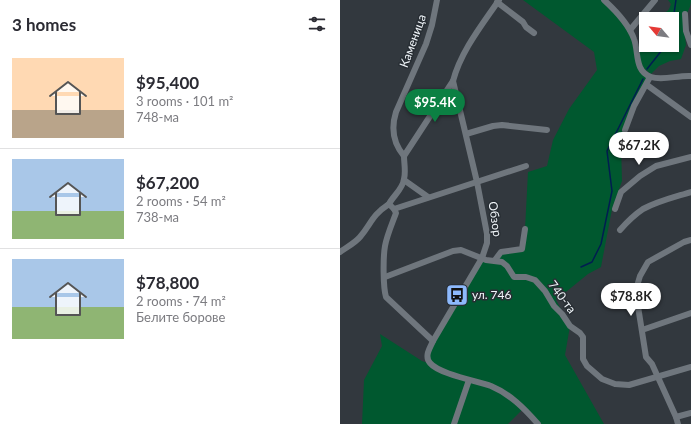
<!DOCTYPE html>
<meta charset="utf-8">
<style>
:root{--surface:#fff;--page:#f7f7f7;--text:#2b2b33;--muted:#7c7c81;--line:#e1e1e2;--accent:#0b8043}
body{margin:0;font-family:Lato,sans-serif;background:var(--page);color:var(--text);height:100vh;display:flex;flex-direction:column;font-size:15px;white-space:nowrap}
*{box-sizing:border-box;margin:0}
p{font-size:13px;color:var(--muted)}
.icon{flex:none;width:22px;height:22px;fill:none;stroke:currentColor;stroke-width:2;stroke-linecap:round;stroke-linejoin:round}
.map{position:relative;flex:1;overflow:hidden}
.sheet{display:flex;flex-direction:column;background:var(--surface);width:340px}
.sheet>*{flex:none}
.needle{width:26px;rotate:299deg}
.buttons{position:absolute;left:299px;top:12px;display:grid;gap:8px}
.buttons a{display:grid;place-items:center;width:40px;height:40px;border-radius:0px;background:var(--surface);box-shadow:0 1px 3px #0004;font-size:20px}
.price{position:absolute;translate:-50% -34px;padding:0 9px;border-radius:14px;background:#fff;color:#222;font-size:13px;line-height:26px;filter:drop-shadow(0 1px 2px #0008)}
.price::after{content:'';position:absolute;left:50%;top:24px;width:12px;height:9px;margin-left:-6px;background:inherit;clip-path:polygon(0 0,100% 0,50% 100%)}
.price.active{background:var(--accent);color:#fff}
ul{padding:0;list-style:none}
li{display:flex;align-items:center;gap:12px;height:100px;padding:0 12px}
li+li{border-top:1px solid var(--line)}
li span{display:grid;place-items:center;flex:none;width:112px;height:80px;border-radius:0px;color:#555}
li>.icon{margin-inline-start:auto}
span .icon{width:48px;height:48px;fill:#fffc;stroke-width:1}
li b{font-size:17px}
h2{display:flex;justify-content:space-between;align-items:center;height:48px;padding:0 12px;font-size:17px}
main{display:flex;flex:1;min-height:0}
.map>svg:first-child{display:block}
.green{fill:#00582f}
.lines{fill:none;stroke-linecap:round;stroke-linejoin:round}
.stream{stroke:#001d51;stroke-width:1.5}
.minor{stroke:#6f767d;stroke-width:6}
.labels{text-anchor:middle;stroke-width:3;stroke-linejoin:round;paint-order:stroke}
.street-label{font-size:12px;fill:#f1f6fa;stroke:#282e34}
.poi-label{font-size:12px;fill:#f1f6fa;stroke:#282e34;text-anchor:start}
</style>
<main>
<section class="sheet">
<h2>3 homes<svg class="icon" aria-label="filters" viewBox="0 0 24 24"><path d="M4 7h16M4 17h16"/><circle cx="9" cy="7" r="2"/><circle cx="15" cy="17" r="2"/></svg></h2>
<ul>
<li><span style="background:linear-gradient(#ffd9b3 65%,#b9a48a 0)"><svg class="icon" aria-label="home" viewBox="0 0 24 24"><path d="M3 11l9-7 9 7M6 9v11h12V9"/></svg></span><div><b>$95,400</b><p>3 rooms · 101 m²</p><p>748-ма</p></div></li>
<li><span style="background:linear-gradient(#a9c7e8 65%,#8fb573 0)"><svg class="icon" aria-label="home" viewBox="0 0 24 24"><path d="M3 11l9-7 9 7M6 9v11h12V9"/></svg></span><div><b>$67,200</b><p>2 rooms · 54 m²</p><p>738-ма</p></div></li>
<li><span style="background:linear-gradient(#a9c7e8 60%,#8fb573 0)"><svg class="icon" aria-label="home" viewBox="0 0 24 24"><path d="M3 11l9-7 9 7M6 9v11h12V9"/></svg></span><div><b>$78,800</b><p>2 rooms · 74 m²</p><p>Белите борове</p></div></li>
</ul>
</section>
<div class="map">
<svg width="351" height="424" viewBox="0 0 351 424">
<rect width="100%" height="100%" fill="#32383e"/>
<!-- green -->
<path class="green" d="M183,0H263L290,30L296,46L306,44L307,47L312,45H332V19H320L322,13C328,12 329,10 331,4L328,0H351C351,7 347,14 343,19L346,45L341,59L330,61L319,66L311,74L298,64L310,77L285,127L281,145L282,181L272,209L261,267L248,274L216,300L230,326L225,355L264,424H198L184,408L168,424H22L24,380L42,346L40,334L82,361L91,364L88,351L142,258L155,260L161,252L182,249L185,229L188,172L207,166L213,140L229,109L257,70L254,52Z"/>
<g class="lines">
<!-- stream -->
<g class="stream">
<polyline points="332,27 336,0"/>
<polyline points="307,69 326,45"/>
<polyline points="241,267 252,262 261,244 272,191 267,151 303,79"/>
</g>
<!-- minor -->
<g class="minor">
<path d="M159,0C142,25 121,51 113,81L137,182L147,234V243L142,258L93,341C90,348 84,356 90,363C99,374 137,381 151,386C170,394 184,408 198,424"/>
<path d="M264,0C275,10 289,25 294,39C299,52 294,71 311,77C323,81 338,75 351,76"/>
<polyline points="157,2 183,22 186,27 194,33"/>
<polyline points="345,14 346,31 351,45"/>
<polyline points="290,30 315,0"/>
<polyline points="307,85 351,117"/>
<polyline points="285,130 294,106 310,77"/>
<polyline points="126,134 153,126 162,125 207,130"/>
<polyline points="64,156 113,81"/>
<polyline points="64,180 88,197"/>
<polyline points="54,209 186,166"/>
<polyline points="275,209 281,192 300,176 316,166 351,157"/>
<path d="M280,230C287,222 294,215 303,209C318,201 335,197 351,192"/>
<path d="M0,252C7,247 15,243 20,237C32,223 31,216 49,204"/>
<polyline points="155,260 161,252 182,249 185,229"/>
<polyline points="45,277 113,251 121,250 146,260 162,262 167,266 174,277 186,277 195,280 205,291 214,306 222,314 230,326 240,333 243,337 243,359 247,366 262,379 275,384 289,385 351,367"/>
<polyline points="302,330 351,313"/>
<path d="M93,341L46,297C43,287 43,257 45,246C47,235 52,224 56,213L54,209L49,204C53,196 63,189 64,179C66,172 64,163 64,156C53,143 51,128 56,112L86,44L92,25L97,0"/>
<polyline points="336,417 351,413"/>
<polyline points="114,424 129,380"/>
<polyline points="338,424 336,417 312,364 306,357 297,300 297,286 300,276 308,262 344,242 351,240"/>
</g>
</g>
<!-- icons -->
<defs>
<g id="bus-square" transform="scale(1.15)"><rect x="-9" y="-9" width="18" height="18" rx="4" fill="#8db9fc" stroke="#282e34"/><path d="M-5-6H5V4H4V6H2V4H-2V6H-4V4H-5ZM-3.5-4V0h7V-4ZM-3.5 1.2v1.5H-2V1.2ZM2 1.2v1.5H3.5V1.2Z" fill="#111"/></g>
</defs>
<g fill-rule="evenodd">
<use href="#bus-square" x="117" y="295"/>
</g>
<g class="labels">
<!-- street labels -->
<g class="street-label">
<text transform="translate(73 41) rotate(-70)" y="4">Каменица</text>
<text transform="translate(155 219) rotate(82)" y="4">Обзор</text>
<text transform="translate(222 297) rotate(53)" y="4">740-та</text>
</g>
<!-- poi labels -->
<g class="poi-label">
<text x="132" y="299">ул. 746</text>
</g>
</g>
</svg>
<div class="buttons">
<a><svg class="needle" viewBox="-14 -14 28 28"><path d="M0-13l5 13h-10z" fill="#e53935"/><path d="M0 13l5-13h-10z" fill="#7c7c81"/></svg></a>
</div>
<b class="price active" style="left:95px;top:123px">$95.4K</b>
<b class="price" style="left:299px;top:166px">$67.2K</b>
<b class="price" style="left:291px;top:317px">$78.8K</b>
</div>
</main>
